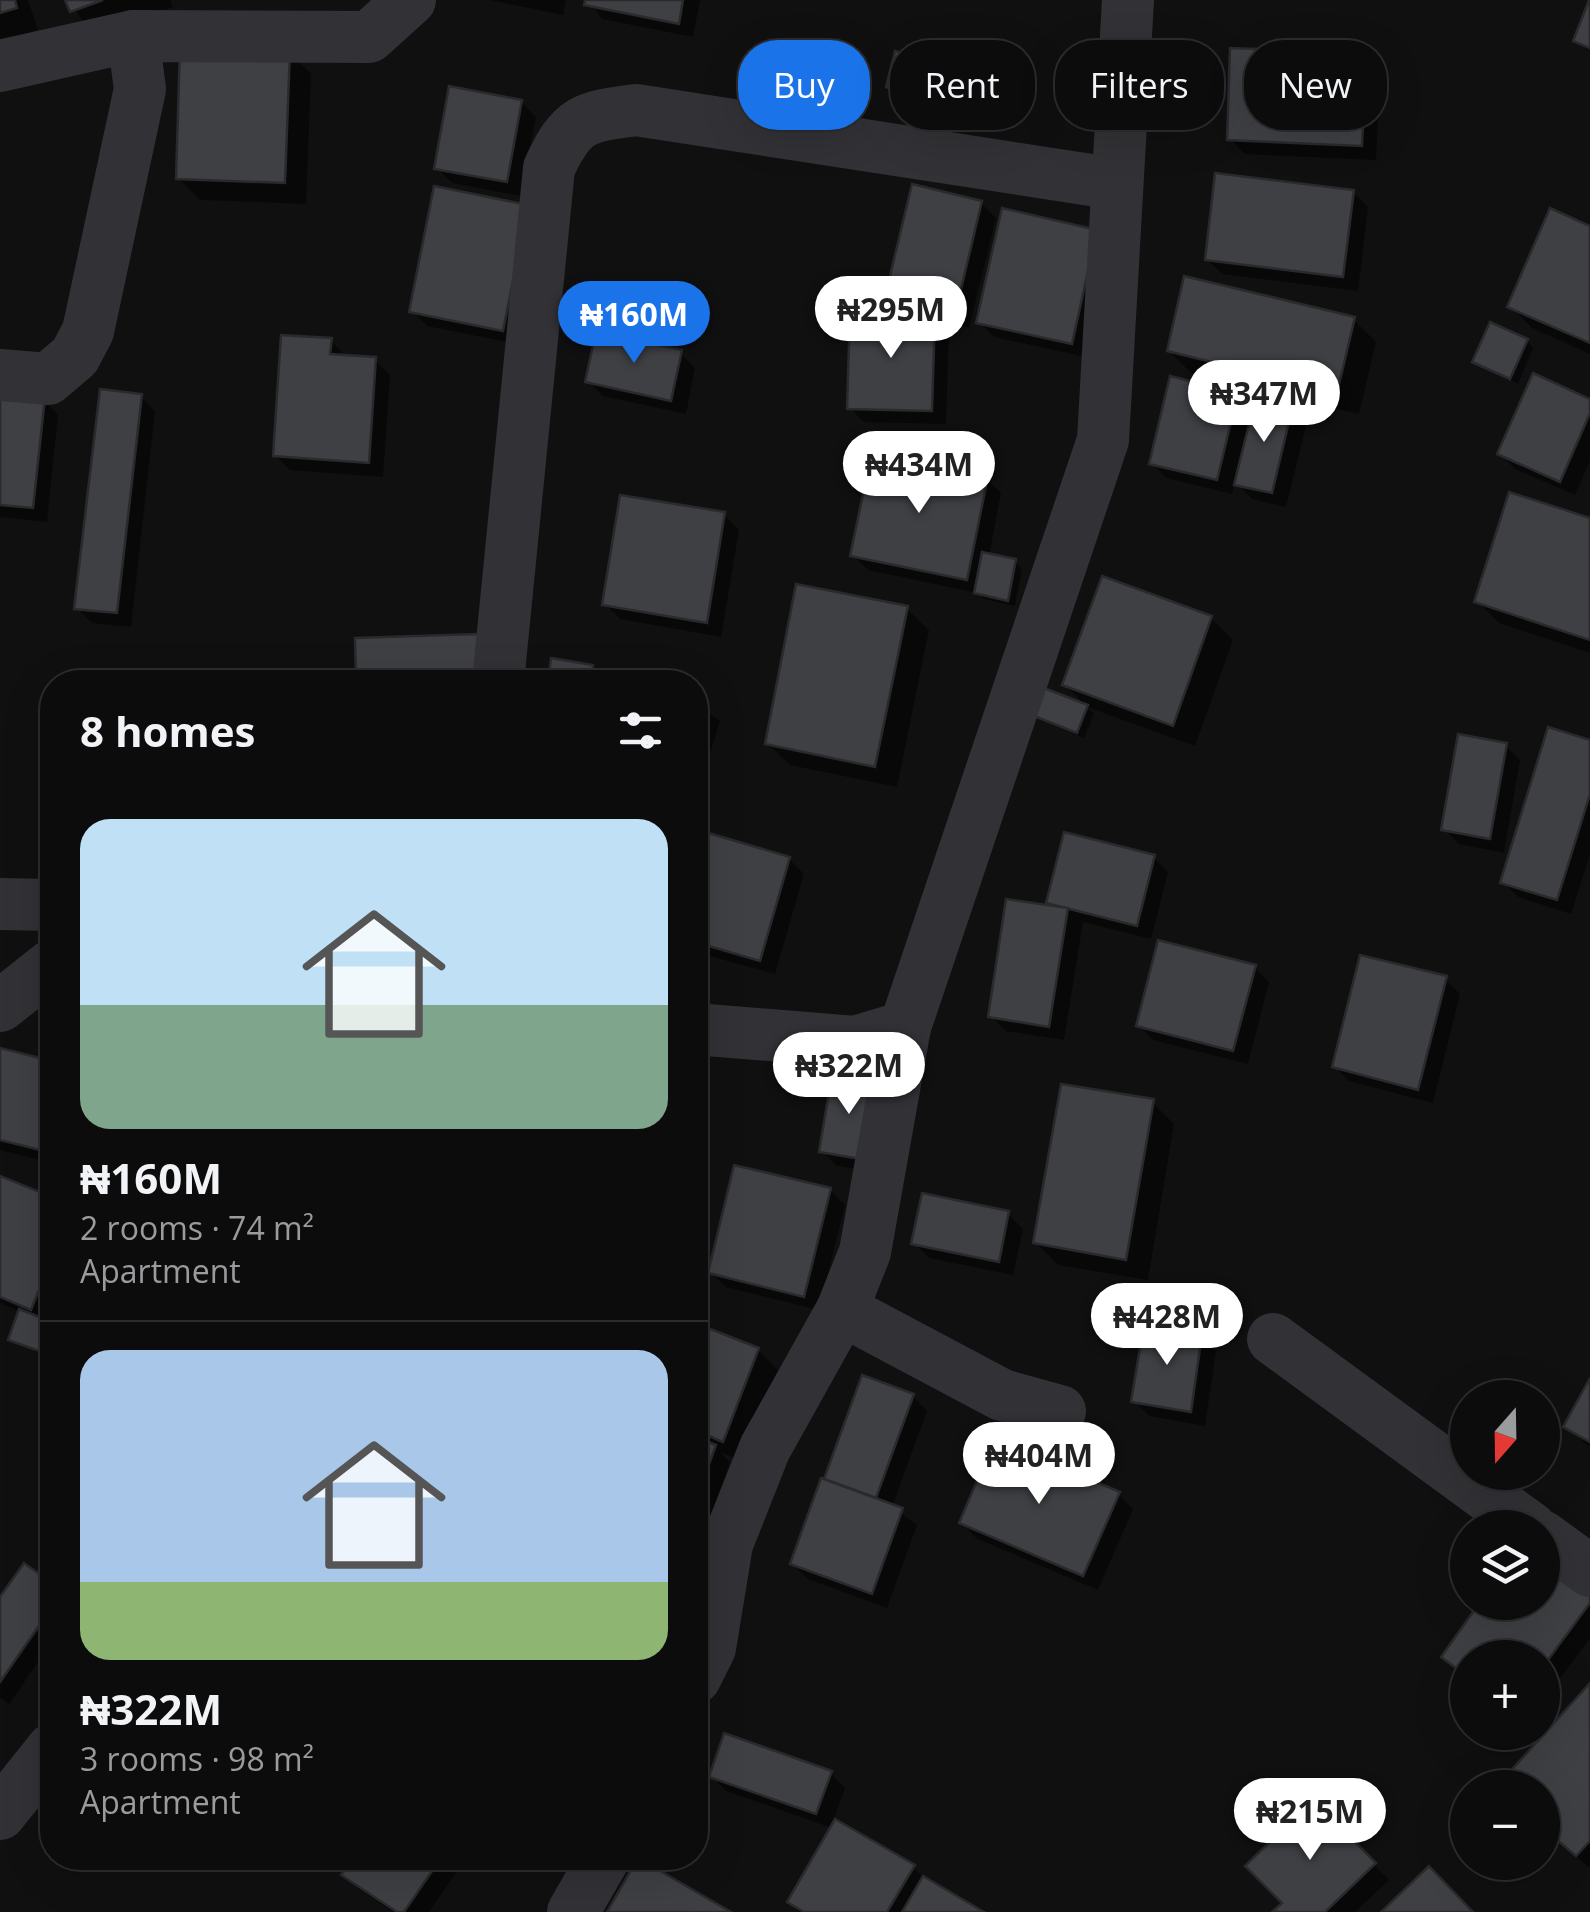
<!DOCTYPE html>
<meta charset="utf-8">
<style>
:root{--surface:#0c0c0d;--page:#1a1a1b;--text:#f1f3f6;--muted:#9a9b9d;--line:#2c2c2e;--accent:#1a73e8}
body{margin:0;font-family:"Open Sans",sans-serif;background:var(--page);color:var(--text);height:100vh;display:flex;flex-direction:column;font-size:38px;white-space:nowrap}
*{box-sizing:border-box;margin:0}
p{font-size:32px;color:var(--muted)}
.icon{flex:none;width:55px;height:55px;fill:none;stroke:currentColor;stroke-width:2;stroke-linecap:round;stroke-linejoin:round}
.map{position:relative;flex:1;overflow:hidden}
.side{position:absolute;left:40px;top:670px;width:668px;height:1200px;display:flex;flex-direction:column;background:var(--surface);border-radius:40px;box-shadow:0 10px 40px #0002,0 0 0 2px var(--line)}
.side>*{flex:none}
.top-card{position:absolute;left:738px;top:40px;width:702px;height:90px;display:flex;gap:20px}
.needle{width:65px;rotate:200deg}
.fabs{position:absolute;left:1450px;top:1380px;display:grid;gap:20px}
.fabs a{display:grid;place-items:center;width:110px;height:110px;border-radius:50%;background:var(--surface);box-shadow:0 10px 40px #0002,0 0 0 2px var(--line);font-size:50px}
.price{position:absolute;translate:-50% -85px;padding:0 22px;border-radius:35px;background:#fff;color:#222;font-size:32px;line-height:65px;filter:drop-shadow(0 2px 5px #0008)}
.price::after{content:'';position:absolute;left:50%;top:60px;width:30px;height:22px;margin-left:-15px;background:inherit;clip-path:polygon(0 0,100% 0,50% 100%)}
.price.active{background:var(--accent);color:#fff}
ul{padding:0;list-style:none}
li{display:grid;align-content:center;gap:20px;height:530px;padding:0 40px}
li+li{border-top:2px solid var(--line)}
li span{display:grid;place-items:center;height:310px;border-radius:30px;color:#555}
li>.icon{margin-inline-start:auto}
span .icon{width:180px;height:180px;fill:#fffc;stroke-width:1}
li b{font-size:42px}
h2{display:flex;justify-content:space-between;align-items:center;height:120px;padding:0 40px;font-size:42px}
.chip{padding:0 35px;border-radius:40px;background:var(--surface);box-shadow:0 10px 40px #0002,0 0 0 2px var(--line);font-size:35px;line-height:90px}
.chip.active{background:var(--accent);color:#fff}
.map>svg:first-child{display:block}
.shadow{fill:#0007}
.building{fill:#3f4044;stroke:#2a2a2d;stroke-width:2.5}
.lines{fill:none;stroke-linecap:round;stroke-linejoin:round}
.minor{stroke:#323236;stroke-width:52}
</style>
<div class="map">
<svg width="1590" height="1912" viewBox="0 0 1590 1912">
<rect width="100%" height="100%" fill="#101011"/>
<!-- shadow -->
<g class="shadow">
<polygon points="0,0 28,0 38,30 0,42"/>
<polygon points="68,0 170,0 173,7 136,21 87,26"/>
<polygon points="489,0 566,0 563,15"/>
<polygon points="588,0 700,0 693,37 602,19"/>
<polygon points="289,52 311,74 306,204 200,200 178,178"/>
<polygon points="1365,56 1380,71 1376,160 1245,154 1230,139"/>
<polygon points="945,67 952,74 943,107 896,93 889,86"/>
<polygon points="521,102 536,117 521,196 452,183 437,168"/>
<polygon points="1353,192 1368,207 1358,291 1222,274 1207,259"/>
<polygon points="981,203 996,218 969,328 937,320 949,331 946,424 864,422 850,408 906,315 887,296"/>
<polygon points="542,223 518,344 427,326 412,311"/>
<polygon points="1590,228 1590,354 1532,328 1510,306"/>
<polygon points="1096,233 1086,357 994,337 979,322"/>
<polygon points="1354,320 1376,342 1359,414 1191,373 1169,351"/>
<polygon points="331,341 346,356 375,360 390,375 383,477 290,470 275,455"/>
<polygon points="1527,341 1533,348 1518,384 1475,361"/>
<polygon points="680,353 695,368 686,414 603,396 588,381"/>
<polygon points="0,395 44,400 58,415 47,522 0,517"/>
<polygon points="1237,395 1254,413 1292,408 1307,422 1286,507 1252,499 1235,482 1232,494 1166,478 1152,463"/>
<polygon points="140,396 155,411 131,627 92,623 77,608"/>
<polygon points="1590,401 1590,461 1575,495 1515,469 1500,454"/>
<polygon points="986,479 1001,493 989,556 1015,562 1022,569 1015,606 984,599 977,593 868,570 853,555"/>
<polygon points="724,515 739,530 721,637 620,619 605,604"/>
<polygon points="1590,521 1590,653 1499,623 1477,601"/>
<polygon points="906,608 929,630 897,787 790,765 767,743"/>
<polygon points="1211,618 1233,640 1195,746 1087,707 1094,714 1084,738 1037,715 1046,691 1087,707 1065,685"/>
<polygon points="357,640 493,682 359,682"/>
<polygon points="553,661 592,667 599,674 598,682 551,682"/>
<polygon points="608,677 627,682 606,682"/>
<polygon points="695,703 720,721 695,803"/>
<polygon points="1590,742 1590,854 1571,914 1518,897 1503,882"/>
<polygon points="1505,745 1520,760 1504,853 1459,844 1444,829"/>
<polygon points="695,832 789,859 804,874 775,974 695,952"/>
<polygon points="1066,835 1153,857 1168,872 1151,939 1083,922 1064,1040 1006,1031 991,1016 1047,908"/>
<polygon points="1254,967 1269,982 1248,1064 1153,1040 1138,1025"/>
<polygon points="1445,979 1460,994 1433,1103 1349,1081 1334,1066"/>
<polygon points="0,1051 52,1064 52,1163 0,1150"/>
<polygon points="834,1077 881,1173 837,1166 822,1151"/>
<polygon points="1152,1102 1174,1124 1148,1280 1058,1265 1036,1243"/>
<polygon points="0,1179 52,1200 52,1307 46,1322 52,1325 49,1358 11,1339 21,1312 0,1303"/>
<polygon points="830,1190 845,1205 819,1310 726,1287 711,1273"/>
<polygon points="1008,1214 1023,1229 1013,1275 929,1258 914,1243"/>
<polygon points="695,1217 708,1230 695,1251"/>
<polygon points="695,1326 758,1350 780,1372 746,1462 720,1452 730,1462 696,1556"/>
<polygon points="1201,1336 1216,1351 1205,1426 1149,1416 1134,1401"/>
<polygon points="863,1378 913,1396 927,1411 892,1507 917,1525 887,1608 808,1579 793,1564"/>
<polygon points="1590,1383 1590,1447 1566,1427"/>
<polygon points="1118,1494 1133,1509 1098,1590 976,1538 962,1523"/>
<polygon points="24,1566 52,1586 52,1642 9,1704 0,1698 0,1601"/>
<polygon points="1590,1598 1590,1638 1542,1703 1542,1658 1468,1658 1468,1678 1444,1657 1542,1602"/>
<polygon points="1590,1687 1590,1868 1542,1826 1542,1788 1501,1786"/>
<polygon points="830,1773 845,1788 833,1821 913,1867 927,1881 979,1912 800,1912 790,1902 832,1828 726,1791 712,1776"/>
<polygon points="1313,1803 1389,1880 1355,1912 1276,1912 1285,1903"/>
<polygon points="356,1858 466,1858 429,1912 393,1912 359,1889 345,1875"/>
</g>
<!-- building -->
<g class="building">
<polygon points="0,0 15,0 17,8 0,13"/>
<polygon points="65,0 103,0 70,12"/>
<polygon points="585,0 683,0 679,24 584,5"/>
<polygon points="1589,0 1590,0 1590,48 1573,41"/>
<polygon points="180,47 290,50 285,183 176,179"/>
<polygon points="1230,48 1366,53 1362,146 1227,140"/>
<polygon points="895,51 946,65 937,101 886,87"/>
<polygon points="449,86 522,100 507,182 434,169"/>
<polygon points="1215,173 1354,190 1343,277 1205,260"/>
<polygon points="912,184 982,201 955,314 885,297"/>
<polygon points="434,186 528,205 503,331 409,312"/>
<polygon points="1002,208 1097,230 1072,344 976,323"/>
<polygon points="1550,208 1590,226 1590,343 1507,307"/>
<polygon points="1184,276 1355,317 1337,393 1167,351"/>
<polygon points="850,311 935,314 932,411 847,409"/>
<polygon points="1490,322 1528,339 1510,379 1472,362"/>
<polygon points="596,332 682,350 671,401 585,382"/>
<polygon points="281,335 332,338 330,354 376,357 369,463 273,456"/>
<polygon points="1533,373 1590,399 1590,413 1560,482 1497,454"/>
<polygon points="1170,376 1238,393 1217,480 1149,464"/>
<polygon points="100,389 142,394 117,613 74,609"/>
<polygon points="0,392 45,397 33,508 0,505"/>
<polygon points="1256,396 1293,405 1272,493 1234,485"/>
<polygon points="872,452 988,476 967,580 850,556"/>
<polygon points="1509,492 1590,518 1590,640 1474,602"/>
<polygon points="620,495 725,512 707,623 602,605"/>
<polygon points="982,552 1016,559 1008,601 974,593"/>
<polygon points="1102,576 1212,616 1173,726 1062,685"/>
<polygon points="796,584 908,606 875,767 765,744"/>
<polygon points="478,634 479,682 356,682 355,638"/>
<polygon points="551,658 593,665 591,682 548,682"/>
<polygon points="1044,688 1088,705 1077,733 1034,716"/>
<polygon points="695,701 707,704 695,742"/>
<polygon points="1548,727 1590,740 1590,794 1557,900 1500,883"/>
<polygon points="1458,734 1507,743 1490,839 1441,830"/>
<polygon points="695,829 790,857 760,961 695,942"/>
<polygon points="1064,832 1155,855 1137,926 1046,903"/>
<polygon points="1006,899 1068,908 1049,1027 988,1017"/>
<polygon points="1158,940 1256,965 1233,1051 1136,1026"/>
<polygon points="1360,955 1447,976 1418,1090 1332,1067"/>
<polygon points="0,1048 52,1061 52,1153 0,1140"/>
<polygon points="832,1074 879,1082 867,1160 819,1152"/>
<polygon points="1061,1084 1154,1099 1126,1260 1033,1243"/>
<polygon points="734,1165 831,1188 804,1297 708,1273"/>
<polygon points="0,1176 52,1197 52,1257 31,1310 0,1297"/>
<polygon points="922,1193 1009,1211 999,1262 911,1244"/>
<polygon points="19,1309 52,1322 42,1352 8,1340"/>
<polygon points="695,1323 759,1348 723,1442 695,1430"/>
<polygon points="1144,1324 1202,1334 1191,1412 1131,1402"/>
<polygon points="862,1375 914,1394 876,1498 824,1479"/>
<polygon points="1590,1378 1590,1442 1563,1427"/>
<polygon points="695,1437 716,1445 695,1504"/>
<polygon points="995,1439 1120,1492 1083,1576 959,1523"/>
<polygon points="821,1478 903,1508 872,1594 790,1564"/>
<polygon points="1542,1560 1590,1595 1590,1603 1542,1668 1542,1658 1468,1658 1468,1677 1441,1657 1480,1602 1542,1602"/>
<polygon points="24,1563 52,1583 52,1607 0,1682 0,1597"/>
<polygon points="1590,1683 1590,1841 1576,1856 1542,1827 1542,1788 1497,1786"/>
<polygon points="724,1733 832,1771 816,1814 709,1777"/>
<polygon points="1313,1800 1376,1863 1325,1912 1272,1912 1282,1903 1245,1866"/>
<polygon points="835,1819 915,1865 887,1912 804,1912 787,1902"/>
<polygon points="353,1858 441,1858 404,1912 397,1912 341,1875"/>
<polygon points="638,1858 731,1912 607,1912"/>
<polygon points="1429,1866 1473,1912 1381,1912"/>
<polygon points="923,1876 984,1912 902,1912"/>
</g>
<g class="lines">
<!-- minor -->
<g class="minor">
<polyline points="0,66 133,36"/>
<polyline points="0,375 48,379 75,356 88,331 140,89 133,36 369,37 410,0"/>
<path d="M498,682L549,168C572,119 582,117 636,110L1117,184"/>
<polyline points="0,904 52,905"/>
<polyline points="0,1006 52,965"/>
<polyline points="695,1029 855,1042 905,1027 1103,440 1128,0"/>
<polyline points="842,1310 1002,1395 1060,1411"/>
<polyline points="1273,1339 1531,1528"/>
<polyline points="1542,1536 1590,1571"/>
<polyline points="695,1678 710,1648 727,1544 765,1448 842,1310 865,1252 905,1027"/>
<polyline points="0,1814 52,1749"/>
<polyline points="573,1912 604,1858"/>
</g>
</g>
</svg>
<div class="fabs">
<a><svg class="needle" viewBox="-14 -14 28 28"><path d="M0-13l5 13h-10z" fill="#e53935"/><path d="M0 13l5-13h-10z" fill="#9a9b9d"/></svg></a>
<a><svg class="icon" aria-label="layers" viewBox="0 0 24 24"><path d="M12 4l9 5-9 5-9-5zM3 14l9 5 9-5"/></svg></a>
<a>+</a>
<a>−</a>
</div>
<b class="price" style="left:891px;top:361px">₦295M</b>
<b class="price active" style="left:634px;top:366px">₦160M</b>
<b class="price" style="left:1264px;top:445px">₦347M</b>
<b class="price" style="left:919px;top:516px">₦434M</b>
<b class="price" style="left:849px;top:1117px">₦322M</b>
<b class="price" style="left:1167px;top:1368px">₦428M</b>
<b class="price" style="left:1039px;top:1507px">₦404M</b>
<b class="price" style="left:1310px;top:1863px">₦215M</b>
<div class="top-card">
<a class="chip active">Buy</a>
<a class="chip">Rent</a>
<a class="chip">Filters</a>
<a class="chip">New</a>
</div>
<section class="side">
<h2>8 homes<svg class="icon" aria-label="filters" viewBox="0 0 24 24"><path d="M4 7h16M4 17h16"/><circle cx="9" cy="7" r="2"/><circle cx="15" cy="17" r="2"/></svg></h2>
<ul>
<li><span style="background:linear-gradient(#bfe0f5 60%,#7fa58c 0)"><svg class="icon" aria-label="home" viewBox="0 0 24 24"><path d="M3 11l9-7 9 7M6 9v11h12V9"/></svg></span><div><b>₦160M</b><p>2 rooms · 74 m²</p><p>Apartment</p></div></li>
<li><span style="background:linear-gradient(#a9c7e8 75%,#8fb573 0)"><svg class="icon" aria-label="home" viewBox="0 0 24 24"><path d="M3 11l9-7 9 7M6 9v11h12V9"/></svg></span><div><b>₦322M</b><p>3 rooms · 98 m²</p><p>Apartment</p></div></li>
</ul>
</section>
</div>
